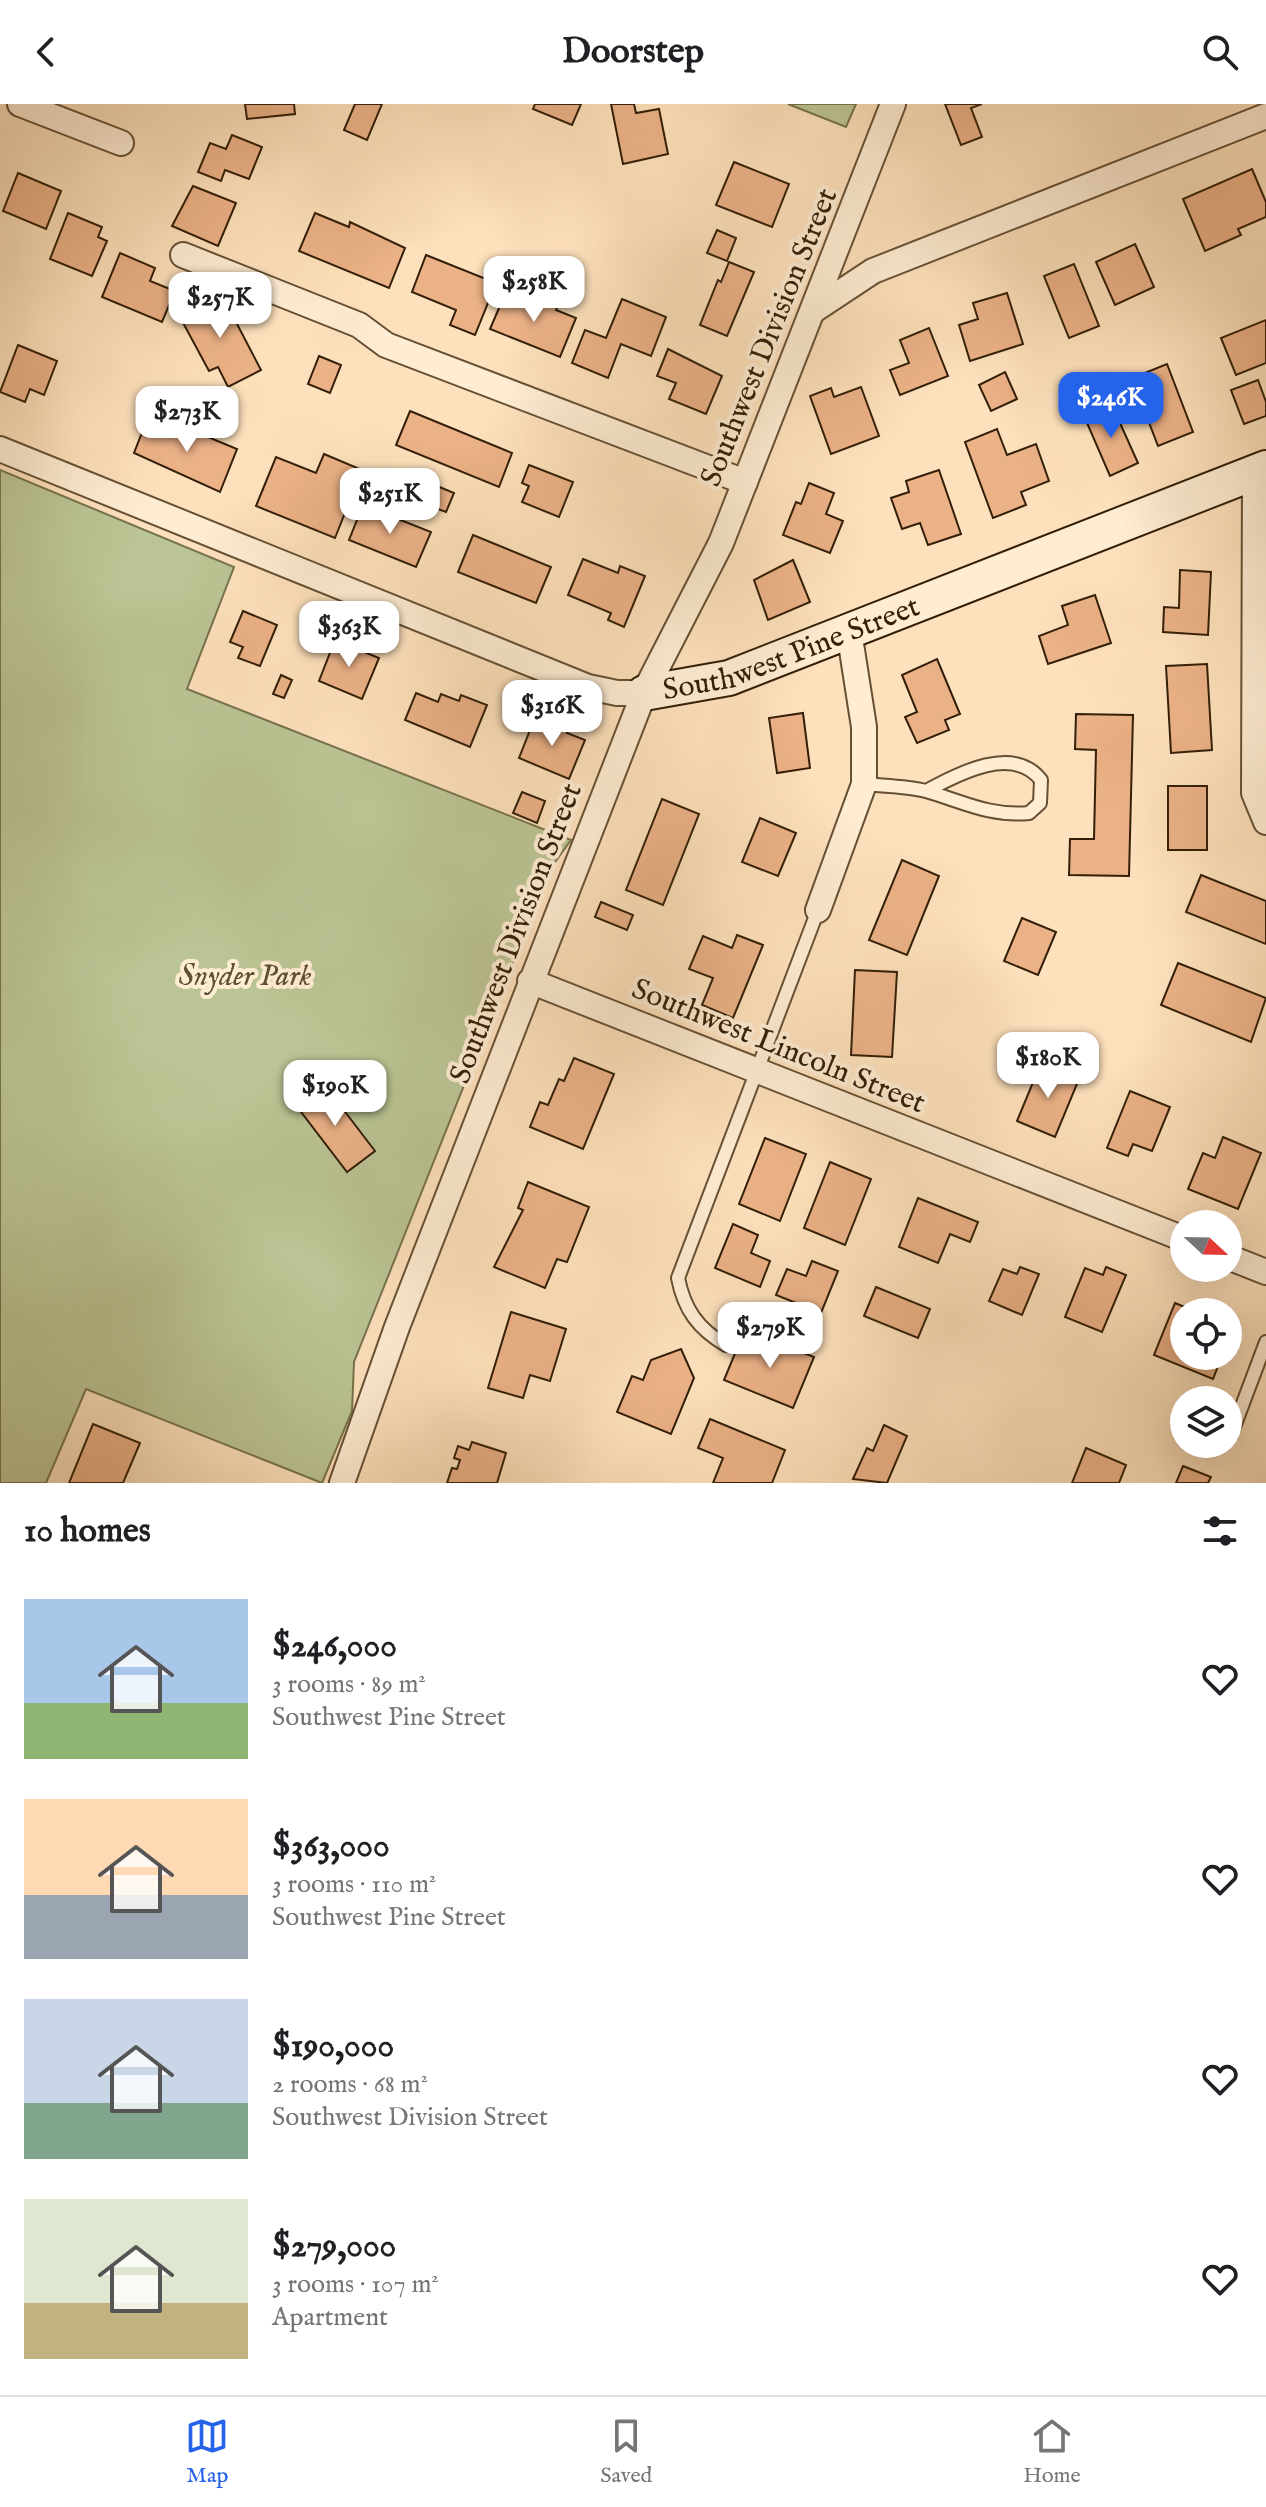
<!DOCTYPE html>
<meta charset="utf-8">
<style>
:root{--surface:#fff;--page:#f6f6f6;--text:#202124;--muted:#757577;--line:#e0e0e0;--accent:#2563eb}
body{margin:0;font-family:"IM FELL English",serif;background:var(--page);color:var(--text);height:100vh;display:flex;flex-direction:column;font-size:30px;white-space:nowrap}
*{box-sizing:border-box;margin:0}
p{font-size:26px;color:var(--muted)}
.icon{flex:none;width:44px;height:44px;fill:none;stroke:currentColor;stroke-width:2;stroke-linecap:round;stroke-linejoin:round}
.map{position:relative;height:1379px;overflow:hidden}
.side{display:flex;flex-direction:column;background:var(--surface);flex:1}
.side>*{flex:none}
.needle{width:52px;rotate:112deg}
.fabs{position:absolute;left:1170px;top:1106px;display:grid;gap:16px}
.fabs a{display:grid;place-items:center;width:72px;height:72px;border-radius:50%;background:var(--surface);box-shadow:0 8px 32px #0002;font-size:40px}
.price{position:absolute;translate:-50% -68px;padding:0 18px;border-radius:16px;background:#fff;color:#222;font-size:26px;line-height:52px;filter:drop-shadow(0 2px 4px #0008)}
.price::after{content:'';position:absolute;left:50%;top:48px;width:24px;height:18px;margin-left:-12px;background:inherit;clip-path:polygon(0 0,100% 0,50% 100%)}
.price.selected{background:var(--accent);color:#fff}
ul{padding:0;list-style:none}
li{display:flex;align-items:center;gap:24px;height:200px;padding:0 24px}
li span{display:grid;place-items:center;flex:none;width:224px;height:160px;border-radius:0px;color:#555}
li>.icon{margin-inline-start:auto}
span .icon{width:96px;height:96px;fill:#fffc;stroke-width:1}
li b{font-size:34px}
h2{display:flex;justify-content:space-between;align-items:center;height:96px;padding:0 24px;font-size:34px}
header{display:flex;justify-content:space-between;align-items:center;height:104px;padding:0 24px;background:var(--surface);font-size:36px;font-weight:700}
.tabs{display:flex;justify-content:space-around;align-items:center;height:112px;border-top:2px solid var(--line);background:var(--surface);font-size:22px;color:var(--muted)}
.tabs a{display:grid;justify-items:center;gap:4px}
.tabs .selected{color:var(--accent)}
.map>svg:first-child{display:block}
.green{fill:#bbc494;stroke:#77724e;stroke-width:2}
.building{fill:#ebb187;stroke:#331f07;stroke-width:2}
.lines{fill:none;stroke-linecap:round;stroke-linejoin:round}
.lane-casing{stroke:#665034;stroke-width:16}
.street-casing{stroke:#665034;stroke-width:28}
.secondary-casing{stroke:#331f07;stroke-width:38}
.lane{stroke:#feecd3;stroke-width:12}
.street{stroke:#feecd3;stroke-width:24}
.secondary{stroke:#feecd3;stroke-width:34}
.labels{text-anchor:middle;stroke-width:8;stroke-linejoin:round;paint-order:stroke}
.street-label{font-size:30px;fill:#331f07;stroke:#feecd3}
.park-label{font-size:30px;font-style:italic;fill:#5c5131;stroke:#feecd3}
</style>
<header><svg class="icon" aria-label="back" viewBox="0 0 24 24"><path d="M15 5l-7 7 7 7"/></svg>Doorstep<svg class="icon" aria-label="search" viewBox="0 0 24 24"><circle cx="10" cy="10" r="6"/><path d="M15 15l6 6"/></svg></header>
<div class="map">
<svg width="1266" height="1379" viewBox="0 0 1266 1379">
<rect width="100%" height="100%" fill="#fde1bc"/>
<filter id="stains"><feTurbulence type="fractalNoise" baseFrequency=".0025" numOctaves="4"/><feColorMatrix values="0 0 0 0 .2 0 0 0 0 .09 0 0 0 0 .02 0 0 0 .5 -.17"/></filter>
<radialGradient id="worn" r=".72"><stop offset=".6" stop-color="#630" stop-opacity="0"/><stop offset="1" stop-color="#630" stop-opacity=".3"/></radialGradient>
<!-- green -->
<g class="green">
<polygon points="788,0 856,0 846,23"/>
<polygon points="0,366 234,463 187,585 571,736 550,765 354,1258 352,1307 322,1379 86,1285 46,1379 0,1379"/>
</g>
<!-- building -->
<g class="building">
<polygon points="245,0 294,0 295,10 247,15"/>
<polygon points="355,0 382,0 367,36 344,26"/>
<polygon points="535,0 581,0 572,21 533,5"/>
<polygon points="611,0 634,0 636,9 659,5 668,50 623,60"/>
<polygon points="945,0 982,0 971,4 982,33 961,41"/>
<polygon points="232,31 262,43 249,75 225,66 221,77 198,68 210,39 226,45"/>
<polygon points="734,58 789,80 772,123 716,101"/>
<polygon points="1252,65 1266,98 1266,113 1238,125 1241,131 1205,147 1183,95"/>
<polygon points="18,69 61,87 46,125 3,107"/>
<polygon points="193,82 236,99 218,142 172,122"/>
<polygon points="68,109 102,123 98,133 107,137 92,172 50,155"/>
<polygon points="315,109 349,123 350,118 405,144 389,184 299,147"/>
<polygon points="717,126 736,134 727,157 707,149"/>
<polygon points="1135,140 1154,183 1115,201 1096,158"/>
<polygon points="120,149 155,164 150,177 175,187 162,218 102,193"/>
<polygon points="426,151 496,179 475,231 450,221 456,206 412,188"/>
<polygon points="729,158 754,168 727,232 700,221 718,176 721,178"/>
<polygon points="1074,160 1099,222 1069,234 1044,172"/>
<polygon points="1007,189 1023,240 970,257 959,221 978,215 973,199"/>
<polygon points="505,190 534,202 538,192 559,200 556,206 576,214 560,253 490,225"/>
<polygon points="211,191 214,198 223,193 261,266 228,283 218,263 209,267 181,215 193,209 189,203"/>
<polygon points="622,195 666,213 651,252 621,240 608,274 572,259 585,226 606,234"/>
<polygon points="1266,216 1266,259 1236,271 1221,234"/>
<polygon points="929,224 948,272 900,291 890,266 909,259 900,236"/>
<polygon points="18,241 57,257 44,291 30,285 25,298 0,288"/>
<polygon points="668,245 722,272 706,310 669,295 676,279 657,272"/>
<polygon points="319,252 341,261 330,289 308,280"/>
<polygon points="1167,260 1193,328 1158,342 1132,274"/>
<polygon points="1005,268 1017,295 991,307 979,281"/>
<polygon points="1258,276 1266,298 1266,312 1244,320 1231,286"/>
<polygon points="861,283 879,332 831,350 810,292 831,284 834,293"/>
<polygon points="1111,299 1138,359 1110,372 1084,312"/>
<polygon points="410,307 512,349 499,383 396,341"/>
<polygon points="147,316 175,327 177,320 237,345 220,388 134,349"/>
<polygon points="997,325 1007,351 1036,340 1049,377 1021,388 1026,401 993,414 965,338"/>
<polygon points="324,350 362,366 335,434 256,402 276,353 316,369"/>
<polygon points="529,361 573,378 559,413 522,398 529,382 522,379"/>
<polygon points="939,366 961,430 928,441 920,419 902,425 891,394 909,388 906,377"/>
<polygon points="809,379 834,389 826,410 843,417 830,449 783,431 796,398 801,400"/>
<polygon points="437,382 454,389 446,408 430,402"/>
<polygon points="363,401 431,428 416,463 349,436"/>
<polygon points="473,431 551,463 536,499 458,468"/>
<polygon points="583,455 618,469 620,462 645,472 624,523 608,516 611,509 568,491"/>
<polygon points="793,456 810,498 768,516 754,476"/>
<polygon points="1180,466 1211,468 1208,531 1163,528 1164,503 1179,504"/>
<polygon points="1095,491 1111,539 1048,560 1039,532 1068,521 1062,502"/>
<polygon points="243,507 277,521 260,562 238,554 243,543 230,538"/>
<polygon points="335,536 379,554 362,595 319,577"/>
<polygon points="937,555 960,610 945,616 949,626 917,639 905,613 917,608 902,571"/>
<polygon points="1207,560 1212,646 1171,649 1166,562"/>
<polygon points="281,571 292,576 284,594 273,590"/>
<polygon points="416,589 438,598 441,590 459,597 461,591 487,601 470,643 405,616"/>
<polygon points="803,609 810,664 777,669 769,614"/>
<polygon points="1076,610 1133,611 1129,772 1069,771 1070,735 1094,735 1096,646 1075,645"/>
<polygon points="552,615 570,622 567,629 585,636 569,675 519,654 534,616 549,622"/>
<rect x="1168" y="682" width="39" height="64"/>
<polygon points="522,688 545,697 537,719 513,709"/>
<polygon points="662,695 699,710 663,801 626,786"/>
<polygon points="760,714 796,729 778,772 742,758"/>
<polygon points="902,756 939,772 907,851 869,836"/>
<polygon points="1201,771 1266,797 1266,840 1186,808"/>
<polygon points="601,798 633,811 627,826 595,813"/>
<polygon points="1022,814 1056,828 1038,871 1004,857"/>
<polygon points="737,831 763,841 733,914 702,901 713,874 689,865 703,832 732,844"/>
<polygon points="1178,859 1266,894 1251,938 1161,901"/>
<polygon points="855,866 897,868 892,953 851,951"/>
<polygon points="574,954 614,970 583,1045 530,1023 540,998 548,1001 559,975 564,977"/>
<polygon points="1041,959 1079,975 1055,1033 1017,1017"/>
<polygon points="323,979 375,1047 347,1068 295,1000"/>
<polygon points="1130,987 1170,1003 1152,1047 1133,1040 1128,1052 1107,1044"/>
<polygon points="1223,1033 1261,1049 1238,1105 1188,1085 1203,1049 1215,1054"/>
<polygon points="765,1034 806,1050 780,1117 739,1100"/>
<polygon points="830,1058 871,1075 845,1141 804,1124"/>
<polygon points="528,1078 589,1103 567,1158 557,1155 545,1184 494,1163 523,1106 518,1104"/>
<polygon points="918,1094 978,1118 970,1138 950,1130 938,1159 899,1143"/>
<polygon points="733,1120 758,1131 751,1149 770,1157 760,1183 715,1164"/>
<polygon points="812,1157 838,1167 821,1209 776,1191 787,1165 806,1172"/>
<polygon points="1020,1163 1039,1170 1022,1211 989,1197 1003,1165 1017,1170"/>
<polygon points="1106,1163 1126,1171 1102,1228 1065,1213 1085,1164 1103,1171"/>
<polygon points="876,1183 930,1205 918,1234 864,1212"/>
<polygon points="1175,1199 1197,1208 1184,1208 1184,1252 1222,1252 1213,1275 1154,1251"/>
<polygon points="511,1208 566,1225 550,1277 530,1271 523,1294 488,1284"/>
<polygon points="753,1229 814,1253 793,1304 724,1276 738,1242 747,1246"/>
<polygon points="681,1245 694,1274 671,1330 617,1308 632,1272 643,1276 651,1256"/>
<polygon points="710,1315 785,1346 772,1379 713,1379 723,1354 698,1344"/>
<polygon points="93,1320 140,1339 123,1379 69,1379"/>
<polygon points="884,1321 907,1332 887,1379 853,1375 867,1344 873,1347"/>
<polygon points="472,1338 506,1349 497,1379 447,1379 452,1364 457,1365 460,1356 454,1354 458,1342 469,1346"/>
<polygon points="1086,1344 1126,1361 1119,1379 1072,1379"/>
<polygon points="1183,1362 1211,1373 1208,1379 1176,1379"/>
</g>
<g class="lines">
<!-- lane casing -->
<g class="lane-casing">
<g id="lane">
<path d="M864,680C884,682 907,682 926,687C961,697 991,713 1029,709L1040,699L1041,676C1013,640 958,670 926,687"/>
<path d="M726,1241C698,1225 684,1205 678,1174L818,806"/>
<polyline points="1231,1331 1266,1238"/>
</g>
</g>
<!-- street casing -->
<g class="street-casing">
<g id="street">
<polyline points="20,0 121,39"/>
<polyline points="183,151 359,221 386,241 745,378"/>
<polyline points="814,206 873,167 1266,12"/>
<polyline points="0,345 588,583 617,589 644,589"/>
<polyline points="1255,368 1254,689 1266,718"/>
<polyline points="818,806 864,680 864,623 849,527"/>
<polyline points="530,877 1184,1135"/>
<polyline points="1228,1153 1266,1168"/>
<polyline points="342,1379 397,1223 644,589 721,439 893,0"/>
</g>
</g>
<!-- secondary casing -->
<g class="secondary-casing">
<g id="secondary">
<path id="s1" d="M644,589L729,574L1266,364"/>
</g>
</g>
<!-- lane -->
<use href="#lane" class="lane"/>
<!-- street -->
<use href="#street" class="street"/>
<!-- secondary -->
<use href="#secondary" class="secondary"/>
</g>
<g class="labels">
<!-- street labels -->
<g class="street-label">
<text transform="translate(768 233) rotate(-68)" y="10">Southwest Division Street</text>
<text dy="10" stroke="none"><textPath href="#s1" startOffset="154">Southwest Pine Street</textPath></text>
<text transform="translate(515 829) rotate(-69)" y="10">Southwest Division Street</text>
<text transform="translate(779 941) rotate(22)" y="10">Southwest Lincoln Street</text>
</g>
<!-- park labels -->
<g class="park-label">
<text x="245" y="881">Snyder Park</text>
</g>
</g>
<rect width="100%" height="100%" filter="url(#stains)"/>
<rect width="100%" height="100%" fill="url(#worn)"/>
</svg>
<div class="fabs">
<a><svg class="needle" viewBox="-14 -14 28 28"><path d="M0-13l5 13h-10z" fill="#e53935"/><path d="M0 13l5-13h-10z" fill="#757577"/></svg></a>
<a><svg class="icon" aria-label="locate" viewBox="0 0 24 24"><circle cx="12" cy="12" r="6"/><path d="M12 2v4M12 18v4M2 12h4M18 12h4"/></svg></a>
<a><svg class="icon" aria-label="layers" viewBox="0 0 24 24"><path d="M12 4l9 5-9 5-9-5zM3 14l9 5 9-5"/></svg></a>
</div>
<b class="price" style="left:534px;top:220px">$258K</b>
<b class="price" style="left:220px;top:236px">$257K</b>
<b class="price selected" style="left:1111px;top:336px">$246K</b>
<b class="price" style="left:187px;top:350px">$273K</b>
<b class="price" style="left:390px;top:432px">$251K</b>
<b class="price" style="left:349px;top:565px">$363K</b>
<b class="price" style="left:552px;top:644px">$316K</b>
<b class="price" style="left:1048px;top:996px">$180K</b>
<b class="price" style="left:335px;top:1024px">$190K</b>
<b class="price" style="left:770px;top:1266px">$279K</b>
</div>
<section class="side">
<h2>10 homes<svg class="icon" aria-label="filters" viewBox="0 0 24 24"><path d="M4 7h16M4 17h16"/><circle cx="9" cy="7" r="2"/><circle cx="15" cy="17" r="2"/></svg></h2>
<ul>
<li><span style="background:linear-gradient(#a9c7e8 65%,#8fb573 0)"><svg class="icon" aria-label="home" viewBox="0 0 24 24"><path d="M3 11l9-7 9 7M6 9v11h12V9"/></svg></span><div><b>$246,000</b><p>3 rooms · 89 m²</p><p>Southwest Pine Street</p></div><svg class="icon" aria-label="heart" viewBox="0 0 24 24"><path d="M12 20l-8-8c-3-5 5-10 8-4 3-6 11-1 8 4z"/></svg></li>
<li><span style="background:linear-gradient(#ffd9b3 60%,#9aa5b1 0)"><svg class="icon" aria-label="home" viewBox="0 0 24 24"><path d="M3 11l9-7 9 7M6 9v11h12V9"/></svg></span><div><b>$363,000</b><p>3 rooms · 110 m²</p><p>Southwest Pine Street</p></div><svg class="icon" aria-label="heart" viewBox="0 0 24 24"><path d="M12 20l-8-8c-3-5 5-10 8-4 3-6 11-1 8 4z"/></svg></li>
<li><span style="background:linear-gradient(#c9d6e8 65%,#7fa58c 0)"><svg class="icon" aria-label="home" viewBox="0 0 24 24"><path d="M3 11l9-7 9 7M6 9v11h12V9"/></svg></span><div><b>$190,000</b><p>2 rooms · 68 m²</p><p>Southwest Division Street</p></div><svg class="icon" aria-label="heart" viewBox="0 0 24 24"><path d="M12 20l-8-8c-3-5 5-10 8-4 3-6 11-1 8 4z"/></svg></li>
<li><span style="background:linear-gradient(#dfe7d0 65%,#c2b280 0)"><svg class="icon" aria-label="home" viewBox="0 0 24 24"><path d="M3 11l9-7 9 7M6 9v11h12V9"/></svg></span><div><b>$279,000</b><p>3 rooms · 107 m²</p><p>Apartment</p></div><svg class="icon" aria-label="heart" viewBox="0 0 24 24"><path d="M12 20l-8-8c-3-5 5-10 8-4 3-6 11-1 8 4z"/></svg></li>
</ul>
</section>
<nav class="tabs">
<a class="selected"><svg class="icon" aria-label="map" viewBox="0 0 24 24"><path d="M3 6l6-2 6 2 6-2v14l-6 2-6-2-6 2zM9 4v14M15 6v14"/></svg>Map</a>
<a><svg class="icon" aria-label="saved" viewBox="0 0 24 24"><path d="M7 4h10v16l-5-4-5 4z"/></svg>Saved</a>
<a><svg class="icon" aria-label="home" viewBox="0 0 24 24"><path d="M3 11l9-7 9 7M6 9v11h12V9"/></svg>Home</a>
</nav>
